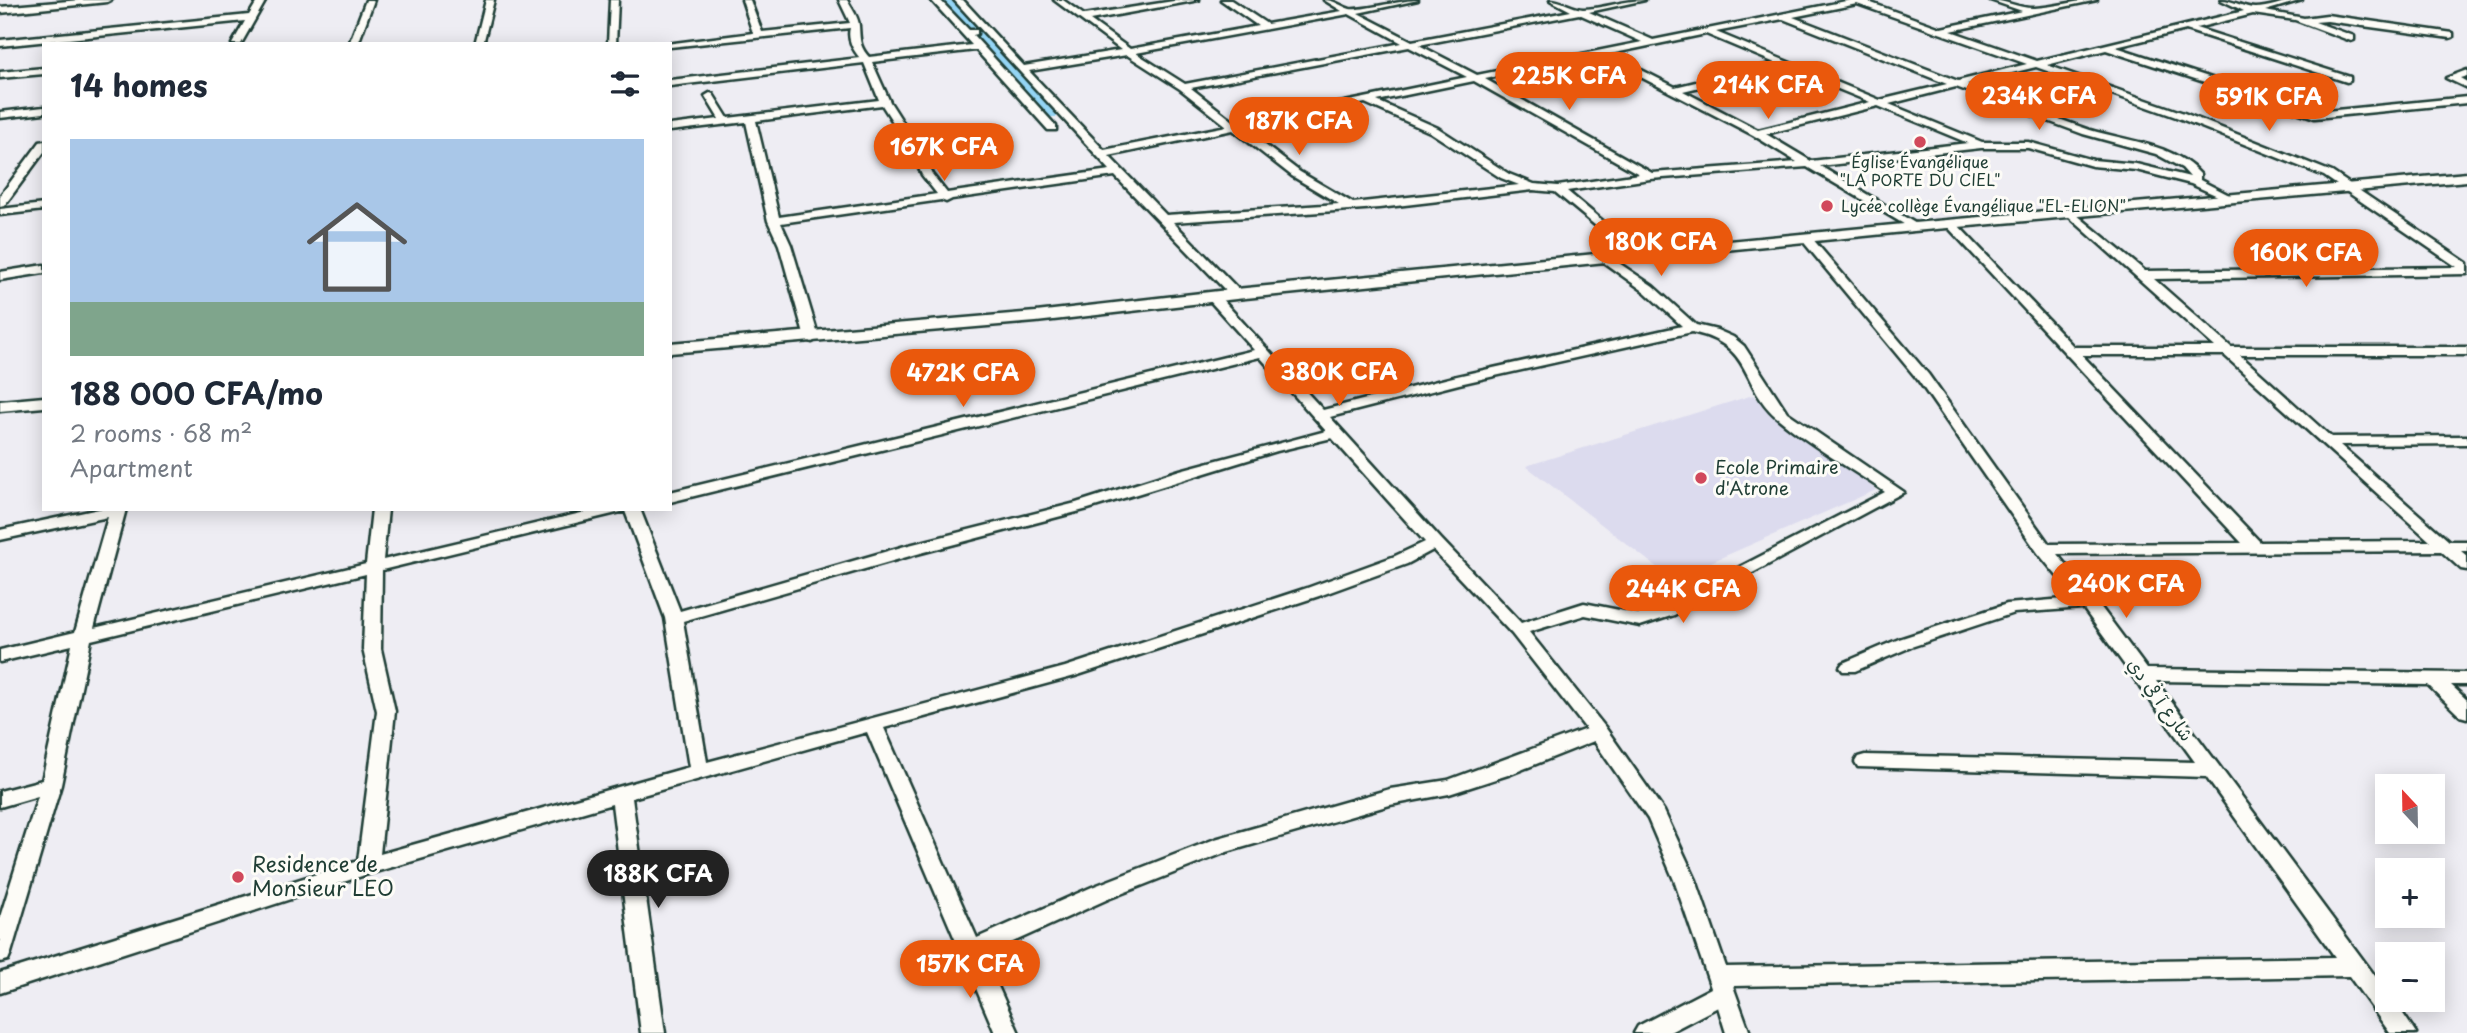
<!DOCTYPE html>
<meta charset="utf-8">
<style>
:root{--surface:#fff;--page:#f2f2f3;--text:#1f2937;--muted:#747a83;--accent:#ea580c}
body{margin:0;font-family:"Playpen Sans","Playpen Sans Arabic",sans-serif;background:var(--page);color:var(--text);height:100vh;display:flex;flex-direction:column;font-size:26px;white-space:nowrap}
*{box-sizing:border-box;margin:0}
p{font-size:23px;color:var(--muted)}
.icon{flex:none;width:38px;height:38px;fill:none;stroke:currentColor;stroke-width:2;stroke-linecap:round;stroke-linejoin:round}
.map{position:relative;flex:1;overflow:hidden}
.drawer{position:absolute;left:42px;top:42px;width:630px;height:469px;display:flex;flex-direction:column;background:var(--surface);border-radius:0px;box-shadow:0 4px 18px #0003}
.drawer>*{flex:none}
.needle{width:46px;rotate:338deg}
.fabs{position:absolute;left:2375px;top:774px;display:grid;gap:14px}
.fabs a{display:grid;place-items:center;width:70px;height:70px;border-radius:0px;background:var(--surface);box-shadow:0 4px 18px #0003;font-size:35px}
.price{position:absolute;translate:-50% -60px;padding:0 16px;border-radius:24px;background:var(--accent);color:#fff;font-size:23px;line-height:46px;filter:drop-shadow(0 2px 4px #0008)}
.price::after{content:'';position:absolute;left:50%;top:42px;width:21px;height:16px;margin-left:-10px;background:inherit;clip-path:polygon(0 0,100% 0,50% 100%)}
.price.on{background:#222;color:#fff}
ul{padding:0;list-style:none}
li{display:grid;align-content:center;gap:14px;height:371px;padding:0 28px}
li span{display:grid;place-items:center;height:217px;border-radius:0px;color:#555}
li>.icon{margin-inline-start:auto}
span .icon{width:126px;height:126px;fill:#fffc;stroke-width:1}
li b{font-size:30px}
h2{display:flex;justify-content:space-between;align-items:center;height:84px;padding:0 28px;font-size:30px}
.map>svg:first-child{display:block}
.built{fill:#dcdbee}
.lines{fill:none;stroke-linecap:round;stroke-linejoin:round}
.canal{fill:#94d5f5;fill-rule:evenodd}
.minor-casing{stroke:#1f3d34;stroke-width:5}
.tertiary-casing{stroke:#1f3d34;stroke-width:5}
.minor{fill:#fdfcf7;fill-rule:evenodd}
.tertiary{fill:#fdfcf7;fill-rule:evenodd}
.poi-dot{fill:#d1495b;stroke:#fdfcf7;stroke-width:2.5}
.labels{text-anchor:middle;stroke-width:6;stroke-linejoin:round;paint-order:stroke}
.far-poi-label{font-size:16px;fill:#1f3d34;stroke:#fdfcf7}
.poi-label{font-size:18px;fill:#1f3d34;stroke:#fdfcf7;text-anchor:start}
.street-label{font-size:18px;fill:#1f3d34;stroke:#fdfcf7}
.near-poi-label{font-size:21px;fill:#1f3d34;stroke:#fdfcf7;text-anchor:start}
</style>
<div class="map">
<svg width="2467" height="1033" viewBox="0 0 2467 1033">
<rect width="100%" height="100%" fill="#eeedf3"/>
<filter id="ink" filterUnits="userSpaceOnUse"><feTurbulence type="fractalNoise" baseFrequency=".0143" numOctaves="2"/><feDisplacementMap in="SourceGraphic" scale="14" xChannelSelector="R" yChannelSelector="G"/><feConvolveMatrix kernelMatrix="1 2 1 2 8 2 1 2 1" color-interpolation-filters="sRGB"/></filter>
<g filter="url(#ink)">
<!-- built -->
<polygon class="built" points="1753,395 1876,490 1672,579 1526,466"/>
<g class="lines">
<!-- canal -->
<polygon class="canal" points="951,0 1057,113 1057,117 1049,117 942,1"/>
<!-- minor casing -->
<g class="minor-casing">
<g id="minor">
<polygon points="80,0 111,0 107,2 0,13 0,7"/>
<polygon points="258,0 266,0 241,44 232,44 245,21 0,46 0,40 249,15"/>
<polygon points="366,0 374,0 358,44 349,44"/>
<polygon points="486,0 494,0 483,44 475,44"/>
<polygon points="610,0 618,0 616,44 608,44"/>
<path d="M742,0H750L762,32L850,23L839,0H847C851,7 859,18 859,26C860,39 859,46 869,57L972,45L931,0H940L969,30H977V34L973,35L1056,126V130H1048L976,50L872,62L890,102L922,152L932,174L947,193L1110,170L954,0H963L1024,66L1121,50L1054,0H1063L1084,15L1180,0H1199L1090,20L1130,49L1258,26L1221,0H1231L1267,24L1342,11L1324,0C1335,0 1340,6 1350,9C1361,11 1401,0 1418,0L1358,13L1412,41L1571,11L1550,0C1562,0 1571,8 1583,9C1602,9 1624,0 1645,0L1589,12L1653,40L1851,0H1863L1941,28L2022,11L1990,0C2005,0 2020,9 2035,8C2056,7 2076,0 2097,0L1951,31L2037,61L2244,11L2221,0C2233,0 2244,8 2255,8C2271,8 2286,0 2302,0L2265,11L2304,18L2327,15L2453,33V37L2450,38L2327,21L2315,22L2354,36V40L2351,41L2295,20L2253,14L2196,28L2350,77V81L2347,82L2186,30L2116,47L2316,112L2467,97V103L2315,118L2106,50L2047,65L2184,113L2332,172L2467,263V274L2154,279L2231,347H2467V355H2240L2331,437L2467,436V444L2340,445L2449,541H2467V551H2461L2467,556V570L2461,569L2441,551L2057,554L2094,598L2147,669L2467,673V685H2451L2467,700V718L2460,716L2428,685L2156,681L2387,992V999H2393L2416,1033H2390L2349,976L1733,986L1750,1033H1726L1718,1007L1668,1033H1634L1638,1026L1711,988L1674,880L1648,819L1594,741L1511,774L1449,794L1390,805L1227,852L1108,899L984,955L1019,1033H995L867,732L632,798L665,1033H641L612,804L368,874L0,993V973L358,861L377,711L363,649L366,574L91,640L61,785L11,953L8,960L0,962V917L38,796L0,807V791L42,780L72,645L0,662V650L75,632L108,517L0,540V530L99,509H126L94,628L366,564L372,509H388L383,560L598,509H640L680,611L905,546L1076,503L1180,470L1326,431L1260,357L670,502V492L1254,350L1210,301L1208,298L1214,294L1218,295L1323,410L1457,376L1682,326L1645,292L1603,262V256L1607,255L1653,286L1696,325L1717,330L1733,337L1744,346L1787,412L1904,492L1674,615L1640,626L1585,615L1529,632L1605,727L1664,811L1696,880L1726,967L2335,957L2206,777L1858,767L1855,762L1858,757L1865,755L2195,762L2083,608L2014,613L1911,647L1855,671H1843L1840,667L1843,663L1899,639L2007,604L2075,598L2038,553L1918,380L1801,239L1807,235L1811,237L1928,374L2049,544L2242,543L1945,224L1955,222L2074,347H2215L2067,215V211L2071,210L2145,271L2457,267L2324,176L2176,117L2036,67L1967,84C2008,99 2049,116 2090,130C2127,141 2174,144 2200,174V180L2237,199L2231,202L2191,184L2136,170L2092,166L2028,148H1981L1820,166L1918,225V229L1914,230L1807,167L1650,179L1567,191L1641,253L1643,256L1637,260L1555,192L1533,190L1379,208L1173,222L1240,291L1242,294L1236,298L1232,297L1115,176L952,199L946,202L941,200L781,223L791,245L819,338L812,342L805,338L779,245L768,221L746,122L670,131V125L719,119L705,96L710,93L713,94L728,118L879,100L864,63L670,86V80L860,58C853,50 847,39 850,28L670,47V44H666L753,33ZM1857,4L2027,64L1958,81L1793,17ZM1349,14L1402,43L1185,84L1136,53ZM1579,14L1642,42L1477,75L1419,45ZM1783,19L1947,84L1880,100L1716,32ZM1706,34L1775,63L1675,87L1610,54ZM1409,47L1467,77L1237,124L1191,88ZM1127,55L1180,89L1227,126L1104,150L1029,71ZM1600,56L1753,135L1797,162L1652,173L1485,79ZM1784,67L1870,102L1758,130L1683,91ZM1474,81L1639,174L1558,186L1534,184L1509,174L1438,128L1377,101ZM1956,87L2083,134L2156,154L2182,168L2190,177L2136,164L2093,160L2028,142H1982L1889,104ZM1365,103L1430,132L1501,178L1519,185L1353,203L1300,172L1243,128ZM882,105L912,152L922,175L937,194L779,217L756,121ZM1878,106L1968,143L1811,161L1766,134ZM1233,130L1292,176L1339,204L1166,215L1109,156ZM1692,332C1756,346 1739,387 1779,419C1811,446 1850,468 1885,492L1662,607L1639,614L1584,603L1521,623L1441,539L1330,417L1459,384ZM2082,355H2224L2430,541L2260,542ZM1332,438L1425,542L1395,556L1307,588L1065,667L707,762L683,621L917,554L1088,509L1277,451ZM625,511L665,618L689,767L380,854L395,711L381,649L382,570ZM1433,550L1512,634L1586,729L1448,780L1390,789L1215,839L1092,887L977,938L884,728L1075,676L1319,596L1407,564Z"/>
<polygon points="44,68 44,74 0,78 0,72"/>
<polygon points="2467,70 2467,76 2460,78 2467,82 2467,88 2446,78"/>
<polygon points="44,107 44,113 0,118 0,112"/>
<polygon points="44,141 44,152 4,206 0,207 0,196 40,142"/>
<polygon points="44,204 44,210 0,215 0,209"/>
<polygon points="44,265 44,273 0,280 0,272"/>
</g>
</g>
<!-- tertiary casing -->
<g class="tertiary-casing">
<g id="tertiary">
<polygon points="2467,173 2467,181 1914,231 1236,299 1036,322 670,353 670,343 1036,312 1236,289 1914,223"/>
<polygon points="44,397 44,407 0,411 0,401"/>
</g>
</g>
<!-- minor -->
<use href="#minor" class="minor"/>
<!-- tertiary -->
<use href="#tertiary" class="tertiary"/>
</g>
</g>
<!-- markers -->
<g class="poi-dot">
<circle cx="1920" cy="142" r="7"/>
<circle cx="1827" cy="206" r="7"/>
<circle cx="1701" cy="478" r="7"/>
<circle cx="238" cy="877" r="7"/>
</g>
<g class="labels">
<!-- far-poi labels -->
<g class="far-poi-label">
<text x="1920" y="168">Église Évangélique<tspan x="1920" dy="18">"LA PORTE DU CIEL"</tspan></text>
<text x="1841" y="212" text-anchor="start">Lycée collège Évangélique "EL-ELION"</text>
</g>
<!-- poi labels -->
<g class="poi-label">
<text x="1715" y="474">Ecole Primaire<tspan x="1715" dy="21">d'Atrone</tspan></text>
</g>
<!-- street labels -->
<g class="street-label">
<text transform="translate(2160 700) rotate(54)" y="6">شارع آ في دي</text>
</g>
<!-- near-poi labels -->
<g class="near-poi-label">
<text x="252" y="872">Residence de<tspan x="252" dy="24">Monsieur LEO</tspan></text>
</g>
</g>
</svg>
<div class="fabs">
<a><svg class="needle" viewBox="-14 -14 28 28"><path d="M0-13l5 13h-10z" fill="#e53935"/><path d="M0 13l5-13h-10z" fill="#747a83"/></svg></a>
<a>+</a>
<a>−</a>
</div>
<b class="price" style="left:1569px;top:112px">225K CFA</b>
<b class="price" style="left:1768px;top:121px">214K CFA</b>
<b class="price" style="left:2039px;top:132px">234K CFA</b>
<b class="price" style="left:2269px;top:133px">591K CFA</b>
<b class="price" style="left:1299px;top:157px">187K CFA</b>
<b class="price" style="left:944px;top:183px">167K CFA</b>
<b class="price" style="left:1661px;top:278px">180K CFA</b>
<b class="price" style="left:2306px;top:289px">160K CFA</b>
<b class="price" style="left:1339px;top:408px">380K CFA</b>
<b class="price" style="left:963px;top:409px">472K CFA</b>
<b class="price" style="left:2126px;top:620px">240K CFA</b>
<b class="price" style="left:1683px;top:625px">244K CFA</b>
<b class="price on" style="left:658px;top:910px">188K CFA</b>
<b class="price" style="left:970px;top:1000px">157K CFA</b>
<section class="drawer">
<h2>14 homes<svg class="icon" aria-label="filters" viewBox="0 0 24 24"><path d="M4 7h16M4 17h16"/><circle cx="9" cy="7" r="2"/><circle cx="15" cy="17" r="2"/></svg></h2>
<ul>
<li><span style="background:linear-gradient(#a9c7e8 75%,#7fa58c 0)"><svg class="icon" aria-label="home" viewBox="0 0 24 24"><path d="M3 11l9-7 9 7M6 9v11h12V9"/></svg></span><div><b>188 000 CFA/mo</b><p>2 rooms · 68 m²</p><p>Apartment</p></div></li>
</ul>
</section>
</div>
